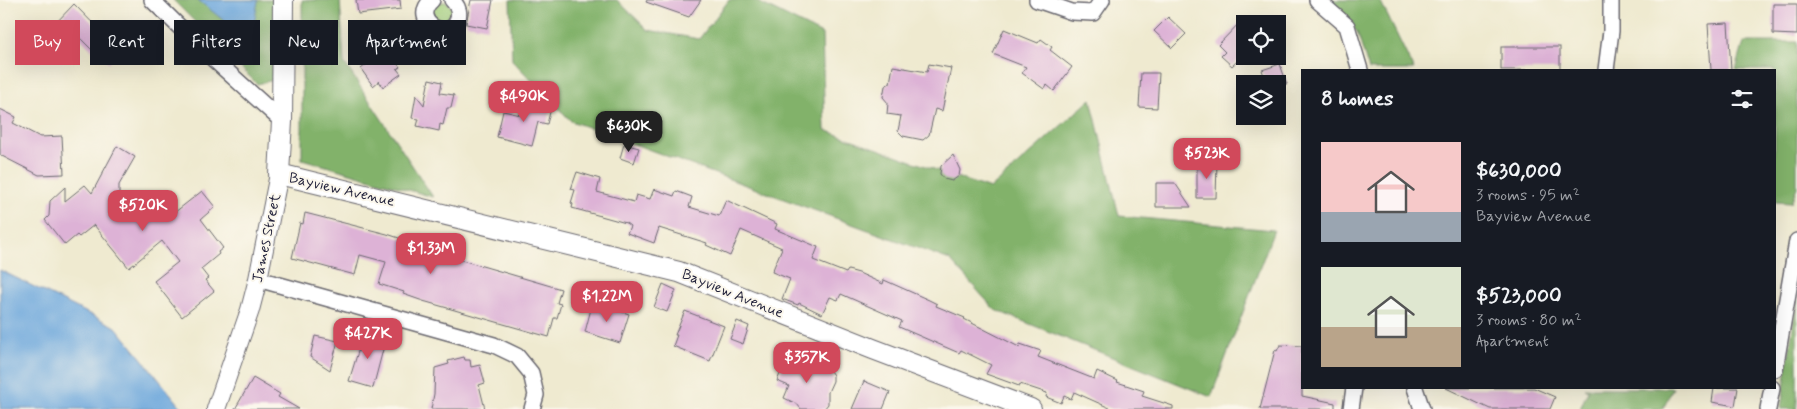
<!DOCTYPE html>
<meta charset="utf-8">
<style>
:root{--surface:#171b24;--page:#20242c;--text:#f1f3f6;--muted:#9ea1a6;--accent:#d1495b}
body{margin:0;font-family:Mynerve,sans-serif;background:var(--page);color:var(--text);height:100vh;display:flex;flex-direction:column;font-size:19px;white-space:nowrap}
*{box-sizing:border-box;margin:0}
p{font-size:16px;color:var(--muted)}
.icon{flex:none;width:28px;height:28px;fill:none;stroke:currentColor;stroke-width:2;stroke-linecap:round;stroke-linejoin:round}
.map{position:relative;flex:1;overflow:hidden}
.side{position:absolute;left:1301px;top:69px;width:475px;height:320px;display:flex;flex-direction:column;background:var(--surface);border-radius:0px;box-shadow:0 5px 20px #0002}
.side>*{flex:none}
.hud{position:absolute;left:15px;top:20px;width:475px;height:45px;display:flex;gap:10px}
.buttons{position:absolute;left:1236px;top:15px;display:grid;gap:10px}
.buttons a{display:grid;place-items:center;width:50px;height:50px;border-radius:0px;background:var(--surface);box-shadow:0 5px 20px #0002;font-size:25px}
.price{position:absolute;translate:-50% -42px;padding:0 11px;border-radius:10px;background:var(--accent);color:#fff;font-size:16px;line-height:32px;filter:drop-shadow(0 1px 2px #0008)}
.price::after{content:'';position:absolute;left:50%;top:30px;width:15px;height:11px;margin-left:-8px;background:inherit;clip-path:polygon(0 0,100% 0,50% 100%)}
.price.active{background:#222;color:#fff}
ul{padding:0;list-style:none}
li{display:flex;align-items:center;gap:15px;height:125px;padding:0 20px}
li span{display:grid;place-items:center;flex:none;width:140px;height:100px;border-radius:0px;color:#555}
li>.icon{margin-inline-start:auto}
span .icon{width:60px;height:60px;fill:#fffc;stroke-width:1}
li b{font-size:21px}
h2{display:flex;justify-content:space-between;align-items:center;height:60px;padding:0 20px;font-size:21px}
.tag{padding:0 18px;border-radius:0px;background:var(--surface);box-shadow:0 5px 20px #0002;font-size:18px;line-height:45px}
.tag.active{background:var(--accent);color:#fff}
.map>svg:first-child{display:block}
.green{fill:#a3cf7b;stroke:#62785b}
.forest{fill:#82b26b;stroke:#526a53}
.water{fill:#6ba6db;stroke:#46648b}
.building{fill:#ddb2d6}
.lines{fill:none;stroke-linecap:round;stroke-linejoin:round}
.minor-casing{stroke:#6a686f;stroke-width:18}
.tertiary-casing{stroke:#6a686f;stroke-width:20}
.secondary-casing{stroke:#6a686f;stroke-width:22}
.minor{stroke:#fff;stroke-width:15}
.tertiary{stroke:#fff;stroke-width:18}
.secondary{stroke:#fff;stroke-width:20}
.labels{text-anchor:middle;stroke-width:4;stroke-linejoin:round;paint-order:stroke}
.street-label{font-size:15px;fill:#22223b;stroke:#fbf7ec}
</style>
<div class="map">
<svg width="1797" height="409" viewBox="0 0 1797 409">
<rect width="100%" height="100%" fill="#fbf7ec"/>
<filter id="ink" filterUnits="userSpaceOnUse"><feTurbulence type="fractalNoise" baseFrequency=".02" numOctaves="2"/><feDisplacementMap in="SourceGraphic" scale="10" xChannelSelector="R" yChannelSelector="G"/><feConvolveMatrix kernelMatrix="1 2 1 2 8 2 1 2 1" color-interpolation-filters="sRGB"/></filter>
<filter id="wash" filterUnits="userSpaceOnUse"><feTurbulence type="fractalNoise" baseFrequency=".0096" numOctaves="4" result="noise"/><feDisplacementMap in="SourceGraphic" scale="20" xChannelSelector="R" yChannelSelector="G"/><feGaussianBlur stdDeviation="1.12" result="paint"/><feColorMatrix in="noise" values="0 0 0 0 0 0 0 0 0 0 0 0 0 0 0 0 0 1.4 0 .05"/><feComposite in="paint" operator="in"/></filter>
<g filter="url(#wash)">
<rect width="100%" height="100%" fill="#efead0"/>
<!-- green -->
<polygon class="green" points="444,2 448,3 453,10 450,22 436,24 430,8 436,3"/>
<!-- forest -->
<g class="forest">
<polygon points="173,0 276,0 274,80 257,84"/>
<polygon points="302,0 340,0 344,62 433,197 302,159"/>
<polygon points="510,0 617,0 648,30 699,39 729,0 754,0 822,34 825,130 990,189 1091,99 1119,216 1274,230 1211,397 995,310 950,260 571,121 512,60"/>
<polygon points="1324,0 1380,0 1414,70 1369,70 1357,32"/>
<polygon points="1744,42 1797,42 1797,187 1791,203 1775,202 1775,70 1736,70"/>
<polygon points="1797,298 1797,409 1781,409"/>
<polygon points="1584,388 1673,388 1663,409 1580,409 1588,390"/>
</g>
<!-- water -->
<g class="water">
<polygon points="198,0 258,0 251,42"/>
<polygon points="0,270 116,327 183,409 0,409"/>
</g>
<g id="blocks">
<!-- building -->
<g class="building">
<polygon points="356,0 400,0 401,9 358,14"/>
<polygon points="471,0 493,0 487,28 466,24"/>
<polygon points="647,0 701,0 689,17 646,2"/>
<polygon points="74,4 120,51 109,63 100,54 98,56 79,37 72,44 53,26"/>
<polygon points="1773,4 1797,4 1797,35 1773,34"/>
<polygon points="1168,17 1186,34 1172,48 1154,31"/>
<polygon points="1245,17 1245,54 1232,66 1221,56 1225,52 1218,45"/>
<polygon points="1728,23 1731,70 1711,70 1708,24"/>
<polygon points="1004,29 1038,43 1041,39 1052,47 1050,50 1072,67 1054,91 1047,85 1044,89 1022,73 1026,67 993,54"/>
<polygon points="367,39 374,48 385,40 393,50 389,53 400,67 397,69 401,74 383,87 379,81 373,86 361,69 367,64 363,60 365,59 357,47"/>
<rect x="1501" y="47" width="59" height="23"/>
<polygon points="929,64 951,68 942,111 935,109 929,135 923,140 903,136 898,131 901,116 887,114 888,103 883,97 885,86 890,83 893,66 927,72"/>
<polygon points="1280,64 1287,84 1267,84 1262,70"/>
<polygon points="1141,73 1159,73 1157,108 1139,107"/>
<polygon points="429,79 442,82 440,93 454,95 451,108 447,108 443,125 440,124 439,131 417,126 419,119 412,118 416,95 424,105"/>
<polygon points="529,99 552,104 547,124 538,122 532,146 497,137 503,111 525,116"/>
<polygon points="0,109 16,117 13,123 40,137 62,136 64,174 39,175 0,155"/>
<polygon points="624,144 639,148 634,163 620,158"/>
<polygon points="117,146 135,157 119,185 119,201 131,216 138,210 141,214 158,200 170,216 202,191 215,207 201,219 223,248 218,252 219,254 201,269 208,278 205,280 214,291 182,317 154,281 178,262 162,241 129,268 94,225 79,237 77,235 65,245 45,220 49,216 50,201 65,187 65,201 85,185 92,193"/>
<polygon points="953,155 960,170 959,176 952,181 944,179 940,174 941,166"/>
<polygon points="1197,162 1217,162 1216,198 1197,198"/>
<polygon points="577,172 600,179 597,192 634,202 636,195 650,199 654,189 674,196 676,191 692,197 689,207 719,216 726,200 777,224 775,229 818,247 813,260 846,273 848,270 859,273 883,284 884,280 929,300 937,304 936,306 965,318 964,319 1019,347 1020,344 1041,351 1038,357 1094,379 1097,371 1118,381 1117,382 1144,391 1142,396 1173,406 1173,409 1112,409 1074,392 1071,399 1064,396 1061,403 1046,397 1047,393 1020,384 1019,386 986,374 991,365 961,350 959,353 899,327 902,321 841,294 838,300 830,297 822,314 799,303 798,305 782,299 790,279 772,272 782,248 741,230 730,256 706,245 707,243 659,228 654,243 627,233 630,226 626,223 572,208 573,204 571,203 575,190 571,189"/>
<polygon points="1156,183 1175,183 1191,207 1156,207"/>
<polygon points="305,213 387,234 411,242 410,245 561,289 557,303 561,304 557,318 554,318 549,337 423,301 403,294 404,292 379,284 386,262 360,255 355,275 292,258 300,223 303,224"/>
<polygon points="663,284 676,290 667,312 654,307"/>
<polygon points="592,305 606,310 607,307 629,314 620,343 585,332"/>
<polygon points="685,311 724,326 710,361 673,346 677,335 675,335"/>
<polygon points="737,321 749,326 743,344 730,339"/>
<polygon points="364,332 386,338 373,388 349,381"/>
<polygon points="315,336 338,341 330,370 310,357"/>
<polygon points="1280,345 1302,346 1302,396 1335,403 1335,409 1260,409 1275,350 1277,351"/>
<polygon points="803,356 810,357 814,362 827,367 833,375 833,381 828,392 828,404 824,409 801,409 797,404 784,398 789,386 777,381 785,362 796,368"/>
<polygon points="464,357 465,360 470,360 471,367 480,365 485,383 479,385 485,409 431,409 434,394 435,368 449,364 448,361"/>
<polygon points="253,378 280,394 278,397 299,409 235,409"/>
<polygon points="864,381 890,392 883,409 852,409"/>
<polygon points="1446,388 1534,388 1555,397 1550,409 1490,409"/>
<polygon points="1714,388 1738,388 1735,406 1712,402"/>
</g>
</g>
</g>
<g filter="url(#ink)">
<use href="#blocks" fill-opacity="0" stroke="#6a686f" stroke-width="1"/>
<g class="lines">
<!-- minor casing -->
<g class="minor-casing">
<g id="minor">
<polyline points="152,0 199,46 282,121"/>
<path d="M432,0C408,21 451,45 458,18C460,11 457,5 452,0"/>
<polyline points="1037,0 1072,12 1093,13 1102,0"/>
<polyline points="1317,0 1347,26 1360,70"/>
<polyline points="1606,70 1611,31 1611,0"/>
<polyline points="258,279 494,345 517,356 531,373 536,395 532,409"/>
<polyline points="1775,369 1797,241"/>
<polyline points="1415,388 1422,409"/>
<polyline points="1351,409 1354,388"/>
<polyline points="1768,409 1772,388"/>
</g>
</g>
<!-- tertiary casing -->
<g class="tertiary-casing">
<polyline id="tertiary" points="216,409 250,310 258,279 279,174"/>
</g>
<!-- secondary casing -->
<g class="secondary-casing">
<polyline id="secondary" points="283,0 282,121 279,174 679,272 873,349 1031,409"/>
</g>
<!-- minor -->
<use href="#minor" class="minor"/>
<!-- tertiary -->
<use href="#tertiary" class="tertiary"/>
<!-- secondary -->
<use href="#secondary" class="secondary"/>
</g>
</g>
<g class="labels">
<!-- street labels -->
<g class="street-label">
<text transform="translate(342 189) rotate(13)" y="5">Bayview Avenue</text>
<text transform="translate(266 238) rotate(-78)" y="5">James Street</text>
<text transform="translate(733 293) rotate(22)" y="5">Bayview Avenue</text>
</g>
</g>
</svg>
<div class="buttons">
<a><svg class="icon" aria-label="locate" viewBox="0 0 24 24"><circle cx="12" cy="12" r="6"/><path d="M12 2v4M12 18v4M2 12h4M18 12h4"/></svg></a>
<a><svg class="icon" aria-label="layers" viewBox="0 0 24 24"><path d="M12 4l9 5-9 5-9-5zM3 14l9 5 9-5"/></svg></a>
</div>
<b class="price" style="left:524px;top:123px">$490K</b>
<b class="price active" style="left:629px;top:153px">$630K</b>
<b class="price" style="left:1207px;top:180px">$523K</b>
<b class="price" style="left:143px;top:232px">$520K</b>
<b class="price" style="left:431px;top:275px">$1.33M</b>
<b class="price" style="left:607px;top:323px">$1.22M</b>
<b class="price" style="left:368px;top:360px">$427K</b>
<b class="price" style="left:807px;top:384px">$357K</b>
<div class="hud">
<a class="tag active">Buy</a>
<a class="tag">Rent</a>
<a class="tag">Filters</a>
<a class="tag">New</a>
<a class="tag">Apartment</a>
</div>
<section class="side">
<h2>8 homes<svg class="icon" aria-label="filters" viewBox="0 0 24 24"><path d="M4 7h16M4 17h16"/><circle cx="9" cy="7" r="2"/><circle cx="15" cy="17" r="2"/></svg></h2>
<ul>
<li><span style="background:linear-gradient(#f6c9c9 70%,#9aa5b1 0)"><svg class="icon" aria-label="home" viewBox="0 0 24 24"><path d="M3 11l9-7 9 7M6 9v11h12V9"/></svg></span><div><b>$630,000</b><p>3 rooms · 95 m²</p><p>Bayview Avenue</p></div></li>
<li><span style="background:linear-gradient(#dfe7d0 60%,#b9a48a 0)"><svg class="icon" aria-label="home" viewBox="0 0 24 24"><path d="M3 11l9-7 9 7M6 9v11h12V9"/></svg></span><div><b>$523,000</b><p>3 rooms · 80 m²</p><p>Apartment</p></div></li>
</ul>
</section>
</div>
